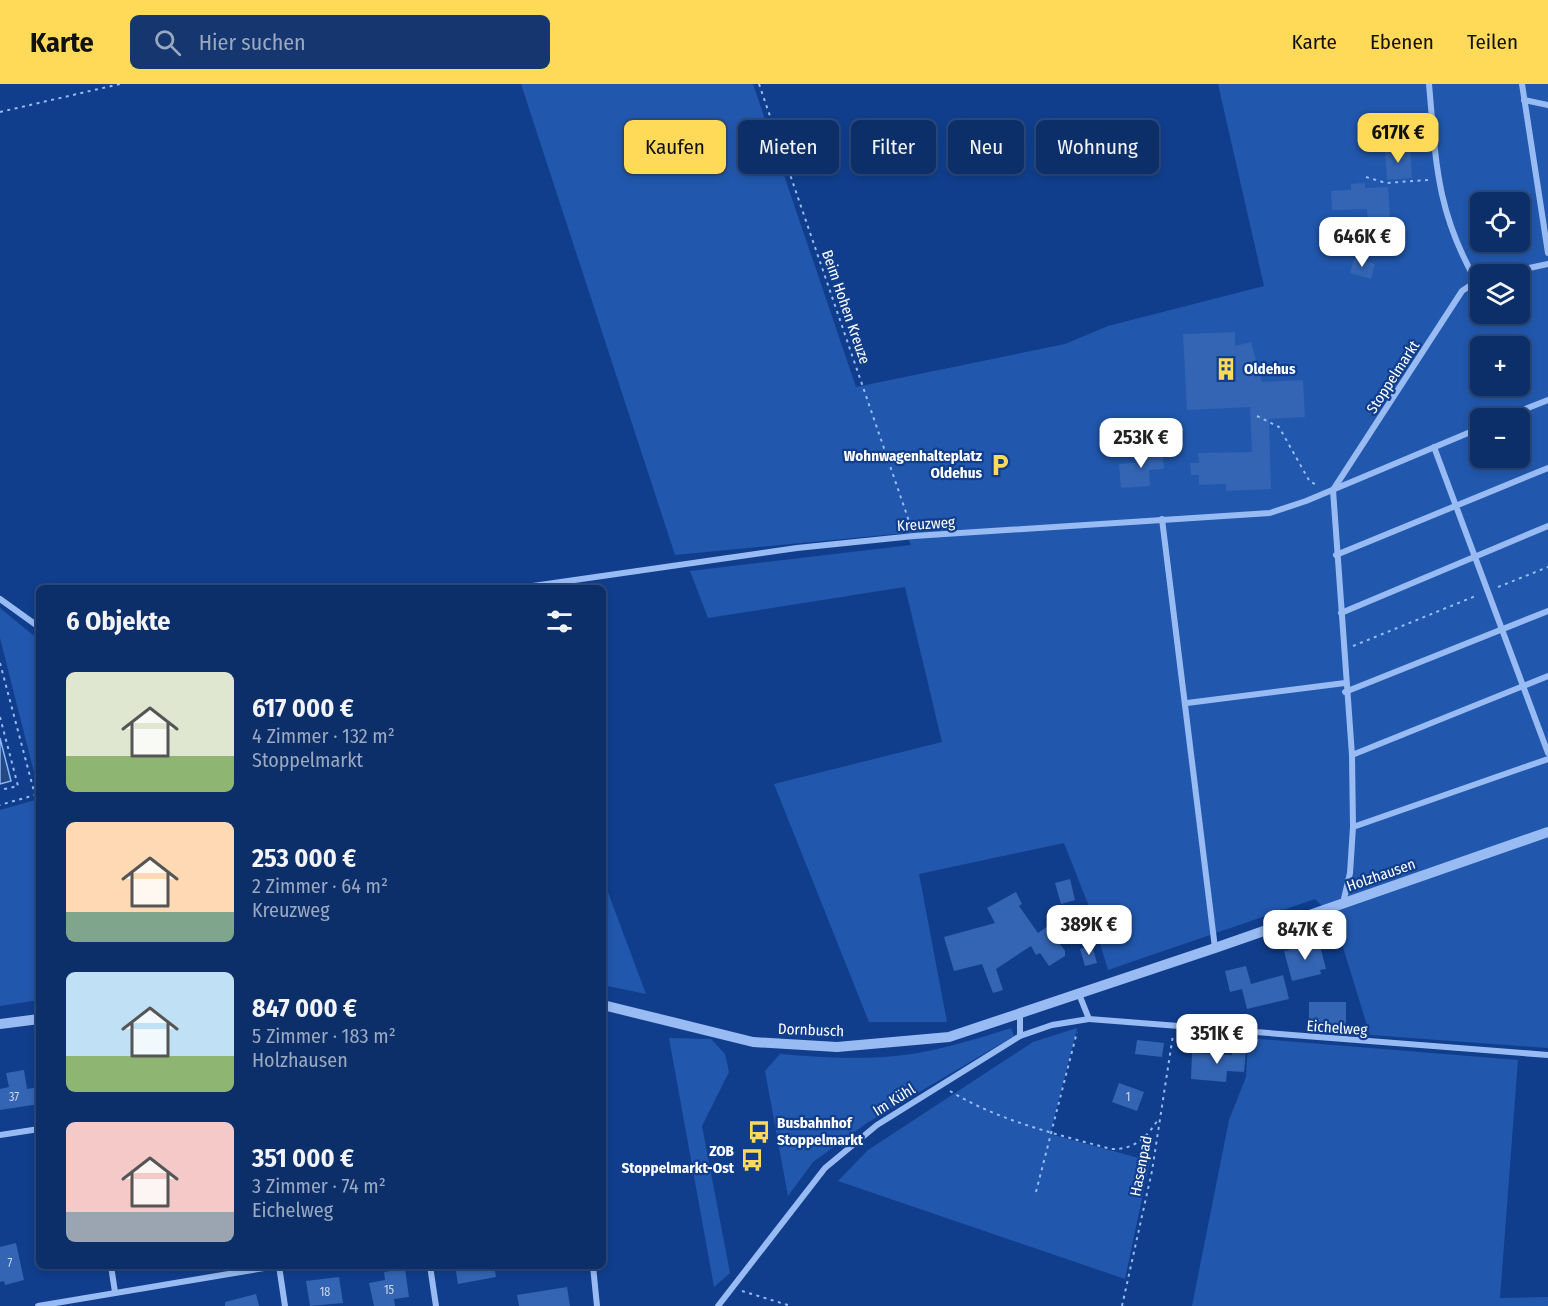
<!DOCTYPE html>
<html lang="de">
<meta charset="utf-8">
<style>
:root{--surface:#0c2e69;--page:#15366f;--text:#f1f3f6;--muted:#9aa8c0;--line:#2c4a7d;--accent:#ffd958}
body{margin:0;font-family:"Fira Sans Condensed",sans-serif;background:var(--page);color:var(--text);height:100vh;display:flex;flex-direction:column;font-size:22px;white-space:nowrap}
*{box-sizing:border-box;margin:0}
p{font-size:20px;color:var(--muted)}
.icon{flex:none;width:33px;height:33px;fill:none;stroke:currentColor;stroke-width:2;stroke-linecap:round;stroke-linejoin:round}
.map{position:relative;flex:1;overflow:hidden}
.side{position:absolute;left:36px;top:501px;width:570px;height:684px;display:flex;flex-direction:column;background:var(--surface);border-radius:9px;box-shadow:0 3px 9px #0003,0 0 0 2px var(--line)}
.side>*{flex:none}
.guide{position:absolute;left:624px;top:36px;width:570px;height:54px;display:flex;gap:12px}
.tools{position:absolute;left:1470px;top:108px;display:grid;gap:12px}
.tools a{display:grid;place-items:center;width:60px;height:60px;border-radius:9px;background:var(--surface);box-shadow:0 3px 9px #0003,0 0 0 2px var(--line);font-size:30px}
.price{position:absolute;translate:-50% -51px;padding:0 14px;border-radius:12px;background:#fff;color:#222;font-size:20px;line-height:39px;filter:drop-shadow(0 2px 3px #0008)}
.price::after{content:'';position:absolute;left:50%;top:36px;width:18px;height:14px;margin-left:-9px;background:inherit;clip-path:polygon(0 0,100% 0,50% 100%)}
.price.on{background:var(--accent);color:#111}
ul{padding:0;list-style:none}
li{display:flex;align-items:center;gap:18px;height:150px;padding:0 30px}
li span{display:grid;place-items:center;flex:none;width:168px;height:120px;border-radius:9px;color:#555}
li>.icon{margin-inline-start:auto}
span .icon{width:72px;height:72px;fill:#fffc;stroke-width:1}
li b{font-size:26px}
h2{display:flex;justify-content:space-between;align-items:center;height:72px;padding:0 30px;font-size:26px}
.tag{padding:0 21px;border-radius:9px;background:var(--surface);box-shadow:0 3px 9px #0003,0 0 0 2px var(--line);font-size:21px;line-height:54px}
.tag.on{background:var(--accent);color:#111}
header{display:flex;align-items:center;gap:36px;box-sizing:border-box;height:84px;padding:0 30px;background:var(--accent);color:#111}
header strong{font-size:28px}
nav{display:flex;gap:33px;margin-inline-start:auto;font-size:21px}
.search{width:420px;height:54px;background:var(--page);display:flex;align-items:center;gap:15px;box-sizing:border-box;padding:0 21px;border-radius:9px;color:var(--muted);font-size:22px}
.map>svg:first-child{display:block}
.green{fill:#2157ac;fill-rule:evenodd}
.water{fill:#254882;stroke:#88b4f6;stroke-width:1.5}
.building{fill:#3465b4}
.lines{fill:none;stroke-linecap:round;stroke-linejoin:round}
.path{stroke:#97bbf2;stroke-width:2;stroke-dasharray:3 4.5;stroke-linecap:butt}
.minor{stroke:#97bbf2;stroke-width:6}
.tertiary{stroke:#97bbf2;stroke-width:10}
.labels{text-anchor:middle;stroke-width:4.5;stroke-linejoin:round;paint-order:stroke}
.number-label{font-size:12px;fill:#ccd8ec}
.street-label{font-size:15px;fill:#fff;stroke:#103e8c}
.poi-label{font-size:15px;font-weight:bold;fill:#fff;stroke:#103e8c;text-anchor:start}
</style>
<header>
<strong>Karte</strong>
<div class="search"><svg class="icon" aria-label="search" viewBox="0 0 24 24"><circle cx="10" cy="10" r="6"/><path d="M15 15l6 6"/></svg>Hier suchen</div>
<nav><a>Karte</a><a>Ebenen</a><a>Teilen</a></nav>
</header>
<div class="map">
<svg width="1548" height="1222" viewBox="0 0 1548 1222">
<rect width="100%" height="100%" fill="#103e8c"/>
<!-- green -->
<g class="green">
<path d="M521,0H753L856,303L1065,260L1108,242L1264,202L1218,0H1548V964L1370,951L1334,834L1315,815L1108,886L1088,820L1064,759L919,790L947,938H869L774,700L942,658L905,503L708,534L690,487L911,461L906,449L675,471ZM1480,118H1520V158H1480ZM1480,190H1520V230H1480ZM1480,262H1520V302H1480ZM1480,334H1520V374H1480Z"/>
<polygon points="0,524 39,556 39,708 0,554"/>
<polygon points="39,715 39,916 0,922 0,726"/>
<polygon points="603,795 646,910 603,901"/>
<path d="M1011,944L1014,952L867,1039L813,1078L788,1112L765,987L780,970C818,973 856,976 895,972C935,968 973,956 1011,944Z"/>
<polygon points="1077,944 1050,1050 1150,1077 1125,1195 838,1097 868,1066 1033,958"/>
<polygon points="669,954 711,955 725,970 729,988 702,1042 730,1189 714,1203"/>
<polygon points="1248,954 1518,976 1500,1214 1548,1213 1548,1222 1192,1222 1229,1036 1246,993"/>
</g>
<!-- water -->
<polygon class="water" points="0,654 11,697 0,700"/>
<!-- building -->
<g class="building">
<polygon points="1410,65 1412,94 1387,96 1385,67"/>
<polygon points="1365,99 1365,104 1388,103 1391,149 1368,150 1367,125 1332,126 1331,107 1351,106 1351,100"/>
<polygon points="1354,174 1375,180 1371,195 1350,189"/>
<polygon points="1235,248 1235,262 1251,258 1262,298 1303,296 1305,333 1269,335 1271,405 1226,407 1226,400 1199,401 1199,391 1191,391 1190,379 1199,379 1198,369 1252,368 1250,323 1187,326 1183,250"/>
<polygon points="1162,363 1164,385 1149,386 1150,402 1121,404 1119,380 1147,378 1145,365"/>
<polygon points="1070,795 1075,816 1061,820 1055,799"/>
<polygon points="1016,808 1022,820 1019,822 1038,849 1048,842 1065,867 1065,872 1049,882 1040,869 1036,871 1031,862 996,885 1003,906 993,909 982,880 954,887 944,853 995,839 987,824"/>
<polygon points="1319,858 1326,885 1320,886 1321,890 1292,897 1284,867"/>
<polygon points="1092,861 1097,879 1085,882 1080,865"/>
<polygon points="1246,882 1251,900 1283,891 1289,915 1247,925 1242,905 1230,908 1225,887"/>
<rect x="1309" y="918" width="37" height="22"/>
<polygon points="1137,956 1164,959 1162,973 1135,970"/>
<polygon points="1232,965 1246,966 1244,988 1227,987 1226,998 1191,995 1192,969 1232,971"/>
<polygon points="24,986 27,1005 39,1003 39,1020 0,1026 0,1005 9,1003 6,989"/>
<polygon points="1119,999 1144,1008 1137,1027 1112,1018"/>
<polygon points="16,1159 24,1196 5,1201 4,1197 0,1198 0,1163"/>
<polygon points="455,1182 494,1182 496,1193 458,1200"/>
<polygon points="405,1185 409,1213 394,1215 395,1222 374,1222 369,1199 385,1196 384,1188"/>
<polygon points="339,1193 343,1219 310,1222 306,1197"/>
<polygon points="567,1203 570,1222 519,1222 517,1211"/>
<polygon points="256,1210 259,1222 225,1222 225,1218"/>
</g>
<g class="lines">
<!-- path -->
<g class="path">
<polyline points="759,0 911,443"/>
<polyline points="0,28 120,0"/>
<polyline points="1366,93 1386,99 1428,96"/>
<polyline points="1257,332 1279,343 1310,398 1318,401"/>
<polyline points="1498,503 1548,483"/>
<polyline points="1353,562 1478,511"/>
<polyline points="0,579 35,711 0,721"/>
<polyline points="0,633 18,702 0,706"/>
<path d="M950,1007C999,1037 1056,1050 1111,1065C1135,1066 1147,1053 1159,1034"/>
<polyline points="1036,1108 1077,948"/>
<polyline points="742,1207 791,1222"/>
<polyline points="1122,1222 1152,1087 1173,951"/>
</g>
<!-- minor -->
<g class="minor">
<path d="M1429,0C1436,78 1436,126 1476,197"/>
<polyline points="1522,0 1548,169"/>
<polyline points="1524,16 1548,21"/>
<polyline points="1501,190 1548,180"/>
<polyline points="1503,334 1548,316"/>
<polyline points="1434,363 1548,669"/>
<polyline points="1162,435 1215,864"/>
<polyline points="1336,471 1548,384"/>
<polyline points="519,504 797,464 914,452 1270,429 1306,417 1480,344"/>
<polyline points="0,515 39,543"/>
<polyline points="1341,529 1548,442"/>
<polyline points="1345,608 1548,527"/>
<polyline points="1187,619 1345,599"/>
<polyline points="1352,671 1548,592"/>
<polyline points="1353,743 1548,675"/>
<polyline points="1343,819 1350,789 1353,743 1352,671 1333,406 1462,207 1480,195"/>
<polyline points="1079,910 1089,935 1548,971"/>
<polyline points="1020,952 1052,941 1089,935"/>
<polyline points="0,1051 39,1045"/>
<polyline points="111,1182 115,1208"/>
<polyline points="279,1182 285,1222"/>
<polyline points="430,1182 436,1222"/>
<polyline points="593,1182 597,1222"/>
<polyline points="38,1222 276,1182"/>
<polyline points="718,1222 825,1084 877,1041 1020,952 1020,931"/>
</g>
<!-- tertiary -->
<g class="tertiary">
<polyline points="603,921 753,958 837,963 949,953 1215,864 1548,748"/>
<polyline points="0,940 39,935"/>
</g>
</g>
<!-- icons -->
<defs>
<g id="building-bare" transform="scale(1.8)"><path d="M-4-6H4V6H1V3H-1V6H-4ZM-2.5-4.3h1.7v1.8h-1.7ZM.8-4.3h1.7v1.8H.8ZM-2.5-1h1.7V.8h-1.7ZM.8-1h1.7V.8H.8Z" fill="#ffd958" stroke="#103e8c" stroke-width="2.5" paint-order="stroke"/></g>
<g id="parking-bare" transform="scale(1.8)"><path d="M-3.5-5.5H1a3.5 3.5 0 0 1 0 7H-1V5.5H-3.5ZM-1-3.4V-.6H.8a1.4 1.4 0 0 0 0-2.8Z" fill="#ffd958" stroke="#103e8c" stroke-width="2.5" paint-order="stroke"/></g>
<g id="bus-bare" transform="scale(1.8)"><path d="M-5-6H5V4H4V6H2V4H-2V6H-4V4H-5ZM-3.5-4V0h7V-4ZM-3.5 1.2v1.5H-2V1.2ZM2 1.2v1.5H3.5V1.2Z" fill="#ffd958" stroke="#103e8c" stroke-width="2.5" paint-order="stroke"/></g>
</defs>
<g fill-rule="evenodd">
<use href="#building-bare" x="1226" y="285"/>
<use href="#parking-bare" x="1000" y="381"/>
<use href="#bus-bare" x="759" y="1048"/>
<use href="#bus-bare" x="752" y="1076"/>
</g>
<g class="labels">
<!-- number labels -->
<g class="number-label">
<text x="14" y="1017">37</text>
<text x="1128" y="1017">1</text>
<text x="10" y="1183">7</text>
<text x="389" y="1210">15</text>
<text x="325" y="1212">18</text>
</g>
<!-- street labels -->
<g class="street-label">
<text transform="translate(846 223) rotate(71)" y="5">Beim Hohen Kreuze</text>
<text transform="translate(1393 293) rotate(-57)" y="5">Stoppelmarkt</text>
<text transform="translate(926 440) rotate(-4)" y="5">Kreuzweg</text>
<text transform="translate(1381 791) rotate(-19)" y="5">Holzhausen</text>
<text transform="translate(1337 944) rotate(4)" y="5">Eichelweg</text>
<text transform="translate(811 946) rotate(2)" y="5">Dornbusch</text>
<text transform="translate(894 1016) rotate(-32)" y="5">Im Kühl</text>
<text transform="translate(1141 1082) rotate(-79)" y="5">Hasenpad</text>
</g>
<!-- poi labels -->
<g class="poi-label">
<text x="1244" y="290">Oldehus</text>
<text x="982" y="377" text-anchor="end">Wohnwagenhalteplatz<tspan x="982" dy="17">Oldehus</tspan></text>
<text x="777" y="1044">Busbahnhof<tspan x="777" dy="17">Stoppelmarkt</tspan></text>
<text x="734" y="1072" text-anchor="end">ZOB<tspan x="734" dy="17">Stoppelmarkt-Ost</tspan></text>
</g>
</g>
</svg>
<div class="tools">
<a><svg class="icon" aria-label="locate" viewBox="0 0 24 24"><circle cx="12" cy="12" r="6"/><path d="M12 2v4M12 18v4M2 12h4M18 12h4"/></svg></a>
<a><svg class="icon" aria-label="layers" viewBox="0 0 24 24"><path d="M12 4l9 5-9 5-9-5zM3 14l9 5 9-5"/></svg></a>
<a>+</a>
<a>−</a>
</div>
<b class="price on" style="left:1398px;top:80px">617K €</b>
<b class="price" style="left:1362px;top:184px">646K €</b>
<b class="price" style="left:1141px;top:385px">253K €</b>
<b class="price" style="left:1089px;top:872px">389K €</b>
<b class="price" style="left:1305px;top:877px">847K €</b>
<b class="price" style="left:1217px;top:981px">351K €</b>
<div class="guide">
<a class="tag on">Kaufen</a>
<a class="tag">Mieten</a>
<a class="tag">Filter</a>
<a class="tag">Neu</a>
<a class="tag">Wohnung</a>
</div>
<section class="side">
<h2>6 Objekte<svg class="icon" aria-label="filters" viewBox="0 0 24 24"><path d="M4 7h16M4 17h16"/><circle cx="9" cy="7" r="2"/><circle cx="15" cy="17" r="2"/></svg></h2>
<ul>
<li><span style="background:linear-gradient(#dfe7d0 70%,#8fb573 0)"><svg class="icon" aria-label="home" viewBox="0 0 24 24"><path d="M3 11l9-7 9 7M6 9v11h12V9"/></svg></span><div><b>617 000 €</b><p>4 Zimmer · 132 m²</p><p>Stoppelmarkt</p></div></li>
<li><span style="background:linear-gradient(#ffd9b3 75%,#7fa58c 0)"><svg class="icon" aria-label="home" viewBox="0 0 24 24"><path d="M3 11l9-7 9 7M6 9v11h12V9"/></svg></span><div><b>253 000 €</b><p>2 Zimmer · 64 m²</p><p>Kreuzweg</p></div></li>
<li><span style="background:linear-gradient(#bfe0f5 70%,#8fb573 0)"><svg class="icon" aria-label="home" viewBox="0 0 24 24"><path d="M3 11l9-7 9 7M6 9v11h12V9"/></svg></span><div><b>847 000 €</b><p>5 Zimmer · 183 m²</p><p>Holzhausen</p></div></li>
<li><span style="background:linear-gradient(#f6c9c9 75%,#9aa5b1 0)"><svg class="icon" aria-label="home" viewBox="0 0 24 24"><path d="M3 11l9-7 9 7M6 9v11h12V9"/></svg></span><div><b>351 000 €</b><p>3 Zimmer · 74 m²</p><p>Eichelweg</p></div></li>
</ul>
</section>
</div>
